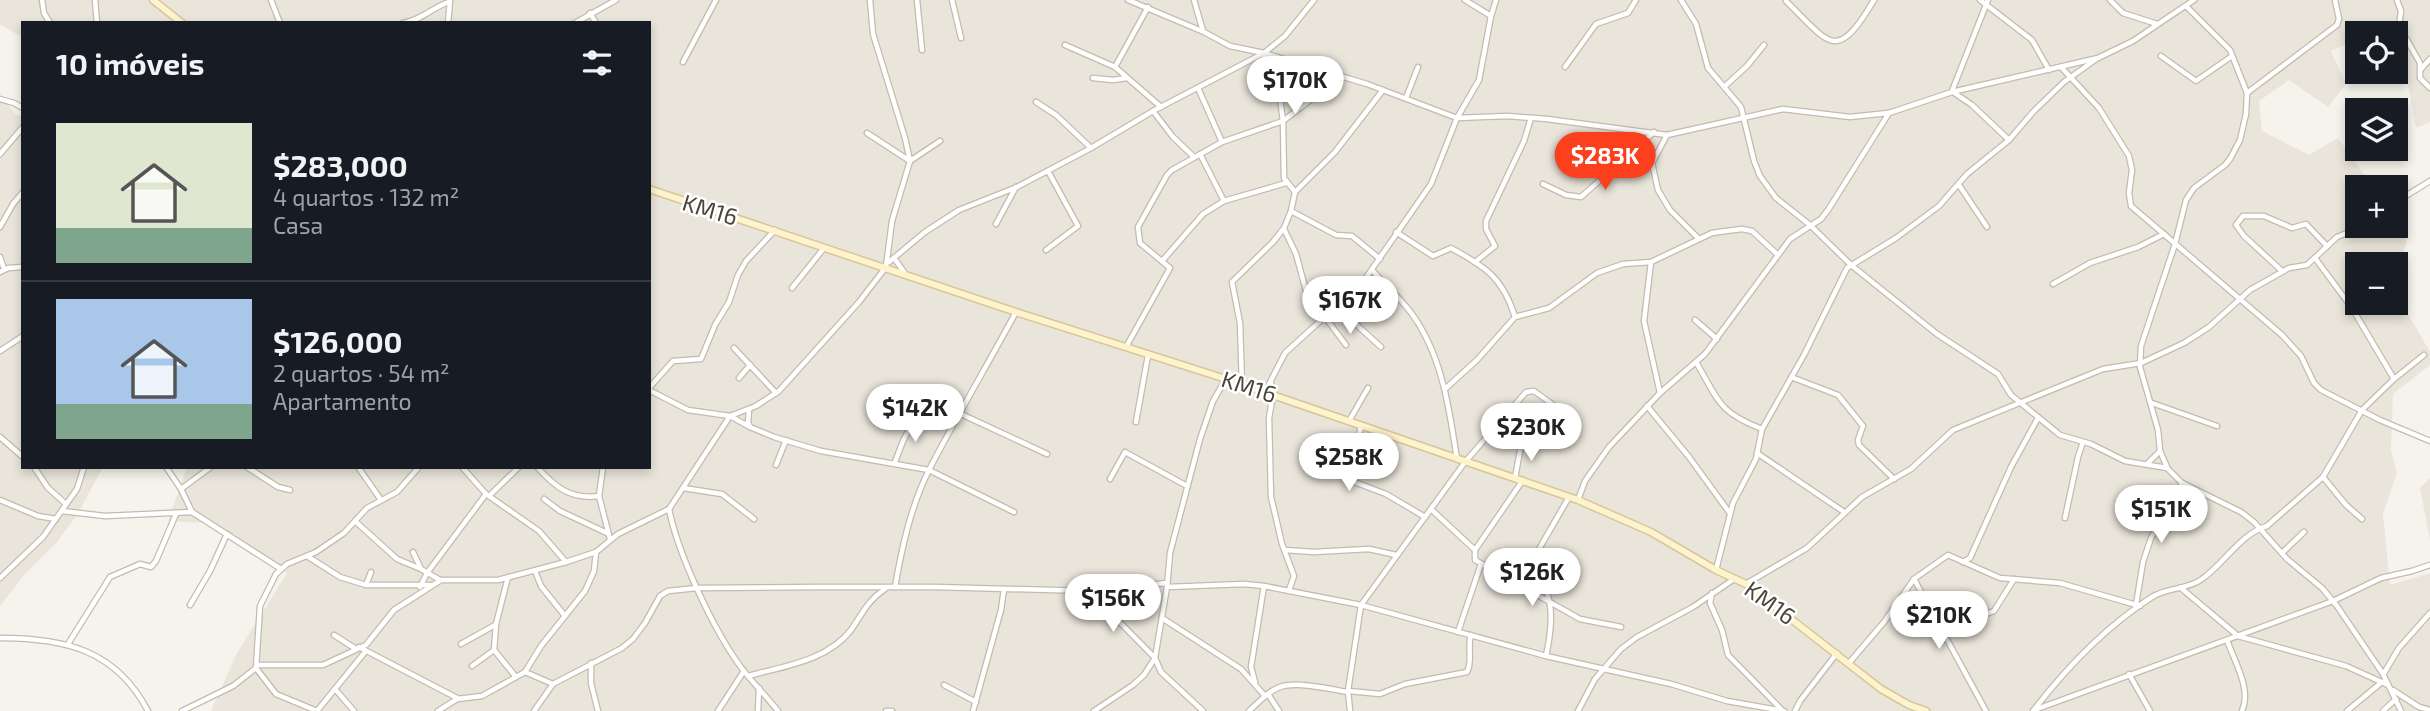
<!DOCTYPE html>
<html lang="pt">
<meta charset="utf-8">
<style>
:root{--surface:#171b24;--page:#20242c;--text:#f1f3f6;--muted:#9ea1a6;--line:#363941;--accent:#fc3f1d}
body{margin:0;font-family:"Exo 2",sans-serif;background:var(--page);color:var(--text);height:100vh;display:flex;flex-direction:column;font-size:26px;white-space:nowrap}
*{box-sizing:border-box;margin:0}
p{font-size:23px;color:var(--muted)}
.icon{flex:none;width:38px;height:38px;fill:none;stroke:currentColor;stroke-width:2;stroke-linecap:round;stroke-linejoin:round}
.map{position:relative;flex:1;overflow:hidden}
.drawer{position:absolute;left:21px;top:21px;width:630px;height:448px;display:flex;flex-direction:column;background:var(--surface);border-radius:0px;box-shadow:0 4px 10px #0003}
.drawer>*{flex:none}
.fabs{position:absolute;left:2345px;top:21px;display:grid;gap:14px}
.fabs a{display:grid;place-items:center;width:63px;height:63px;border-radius:0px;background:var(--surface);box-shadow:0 4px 10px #0003;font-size:35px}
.price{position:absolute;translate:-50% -60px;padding:0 16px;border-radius:24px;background:#fff;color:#222;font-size:23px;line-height:46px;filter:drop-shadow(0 2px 4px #0008)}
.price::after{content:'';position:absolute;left:50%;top:42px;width:21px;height:16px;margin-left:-10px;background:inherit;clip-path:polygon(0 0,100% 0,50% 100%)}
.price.active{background:var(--accent);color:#fff}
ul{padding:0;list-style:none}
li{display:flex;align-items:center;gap:21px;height:175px;padding:0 35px}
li+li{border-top:2px solid var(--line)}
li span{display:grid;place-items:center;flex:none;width:196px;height:140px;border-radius:0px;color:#555}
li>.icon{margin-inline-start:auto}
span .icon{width:84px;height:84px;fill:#fffc;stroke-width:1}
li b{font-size:30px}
h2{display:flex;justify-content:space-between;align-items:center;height:84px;padding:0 35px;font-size:30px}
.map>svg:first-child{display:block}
.residential{fill:#eae5da}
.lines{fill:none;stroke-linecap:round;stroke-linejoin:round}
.street-casing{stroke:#c2bbae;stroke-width:7}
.secondary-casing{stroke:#d6c79b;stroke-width:9}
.street{stroke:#fff;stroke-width:4.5}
.secondary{stroke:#fff3cd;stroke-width:6}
.labels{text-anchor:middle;stroke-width:5;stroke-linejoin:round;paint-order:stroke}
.street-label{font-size:23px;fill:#4b4439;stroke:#fff}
</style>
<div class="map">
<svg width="2430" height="711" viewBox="0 0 2430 711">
<rect width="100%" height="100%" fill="#f6f3ec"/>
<!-- residential -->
<g class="residential">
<polygon points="0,0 2430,0 2430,122 2416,128 2405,67 2396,58 2396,33 2357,33 2357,39 2331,51 2346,84 2328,107 2289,80 2259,101 2262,131 2309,155 2338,138 2373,187 2357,187 2357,226 2396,226 2396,219 2408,236 2396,282 2396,264 2357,264 2357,303 2396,303 2396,293 2430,352 2430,365 2393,394 2391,451 2397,473 2383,514 2390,585 2430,573 2430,711 211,711 237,653 287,573 235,535 203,523 168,521 187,467 649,467 649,23 23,23 23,38 0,24"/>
<polygon points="0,95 16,115 23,116 23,467 103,467 77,515 56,543 24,575 0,606"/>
<polygon points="2430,478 2430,540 2420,488"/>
</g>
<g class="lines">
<!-- street casing -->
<g class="street-casing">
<g id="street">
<polyline points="42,0 44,13 50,23"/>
<polyline points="95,0 97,23"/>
<polyline points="271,0 280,23"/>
<polyline points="917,0 922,50"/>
<polyline points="952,0 961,38"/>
<polyline points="1128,0 1204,32 1230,46 1264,53 1367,84 1457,118 1507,116 1547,119 1667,135 1783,109 1850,117 1888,113"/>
<polyline points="1194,0 1203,31"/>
<polyline points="1465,0 1491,16"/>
<polyline points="1681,0 1696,24 1708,68 1741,107 1754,161 1760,176 1776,198 1810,225 1851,265 1937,334 1998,374 2011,395 2060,435 2091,444 2125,461 2167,468 2182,483 2241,512 2254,522 2287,559 2322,588 2337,606 2383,674 2401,711"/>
<polyline points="1980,0 2032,40 2049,70"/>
<polyline points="2110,0 2123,13 2157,24"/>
<polyline points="2397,0 2401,11 2399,26 2420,63 2420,78 2430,88"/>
<path d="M1786,1C1830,44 1836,64 1874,0"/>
<polyline points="590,13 596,23"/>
<path d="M403,23C420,21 433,7 449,2"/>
<polyline points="448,23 450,1"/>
<polyline points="575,23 616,0"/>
<polyline points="1065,45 1115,67 1161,107"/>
<polyline points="1264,53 1266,78 1278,84 1283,121 1284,178 1295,192"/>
<polyline points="2161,56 2196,81 2232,56"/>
<polyline points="683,62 716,0"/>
<polyline points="1115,67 1148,7"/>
<polyline points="1565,67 1596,24 1628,13 1636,0"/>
<polyline points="2061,67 2099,108 2129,156 2132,170 2129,193 2131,206 2282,335 2301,356 2314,383 2321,390 2380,420 2430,441"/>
<polyline points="2421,69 2430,59"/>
<polyline points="1093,78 1113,80 1127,78"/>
<polyline points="1724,87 1747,66 1764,45"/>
<polyline points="1952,91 1988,0"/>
<polyline points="1953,92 1972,105 2009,140"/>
<polyline points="2247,93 2337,25 2339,19 2335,0"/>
<polyline points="1406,98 1418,67"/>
<polyline points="0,99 14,103 23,108"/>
<polyline points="1036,102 1056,115 1091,148"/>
<polyline points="1153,111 1173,137 1194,157"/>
<polyline points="867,133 910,161 940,141"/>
<polyline points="1667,135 1652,163 1658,190 1670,210 1699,239"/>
<polyline points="1222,142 1283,121 1322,91 1337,75"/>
<polyline points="0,154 23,127"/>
<polyline points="1543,184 1566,195 1581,197 1654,132"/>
<polyline points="1959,185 1987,227"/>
<polyline points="1224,201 1286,183"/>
<polyline points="2396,202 2430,181"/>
<polyline points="1291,211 1336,235 1352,236 1380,259"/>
<polyline points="996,224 1016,187"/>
<polyline points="0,227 13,204 23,192"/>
<polyline points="1284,229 1296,254 1306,291 1322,319"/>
<path d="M1396,232L1433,256L1451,248C1486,267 1503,278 1515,317"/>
<polyline points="1046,250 1078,226 1048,171"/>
<polyline points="0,257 3,266"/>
<polyline points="894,258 904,272"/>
<polyline points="2315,258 2352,308 2394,379"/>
<polyline points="1163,260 1203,214 1224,201 1200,154"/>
<polyline points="889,262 925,232 959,210 1017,187 1091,148 1153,111 1264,53 1285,36 1314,0"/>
<polyline points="1475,262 1495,246 1486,229 1486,221 1524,141 1531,118"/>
<polyline points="1651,262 1644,321 1660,393"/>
<path d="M1372,270C1389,289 1409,306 1421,328C1444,367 1450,415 1457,459"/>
<polyline points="2282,271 2244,236 2236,225 2243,216 2264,216 2292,228 2306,224 2327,246"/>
<polyline points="0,272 8,268 23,267"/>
<polyline points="2053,284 2090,263 2138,247 2164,234"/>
<polyline points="792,288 824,248"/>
<polyline points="1339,304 1359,327 1381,347"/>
<polyline points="1325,317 1346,345"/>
<polyline points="1695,320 1717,339"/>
<polyline points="1126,347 1170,268 1140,243 1138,227 1167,175 1172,170 1222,142 1198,88"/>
<polyline points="734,348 776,393"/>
<polyline points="0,351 23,336"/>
<path d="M1696,362C1719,401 1718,412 1762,429"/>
<polyline points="1791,377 1838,395 1863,426 1858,440 1859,445 1894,479"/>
<polyline points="739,378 750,365"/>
<polyline points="1271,383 1273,395 1269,418 1271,497 1282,544 1294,576 1289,590"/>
<polyline points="1242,385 1240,323 1232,282 1273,242 1284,228 1291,211 1295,192 1335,152 1383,90"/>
<polyline points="649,388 673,361 701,359 715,325 729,302 738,275 746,261 775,230"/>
<polyline points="1445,389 1477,360 1515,317 1549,308 1597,273 1623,264 1651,262 1712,233 1726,231 1742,229 1752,231 1777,254"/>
<polyline points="649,390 688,410 730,416 756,406 779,391 859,302 886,267 892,221 910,161 905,138 873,34 870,0"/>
<polyline points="1265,392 1285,353 1363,282 1431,184 1457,118 1479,80 1491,16 1496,0"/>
<polyline points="2152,403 2217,426"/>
<polyline points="1647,406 1689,457 1729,512"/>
<polyline points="749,410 748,422 750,427 774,437 821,451 929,470 1014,512"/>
<polyline points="961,414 1047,454"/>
<polyline points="1349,421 1368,388"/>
<polyline points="1136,422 1148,355"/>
<polyline points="1361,426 1349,480 1386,494 1425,517"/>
<polyline points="0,437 23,457"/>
<polyline points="1757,453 1844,512"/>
<polyline points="895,462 903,441 916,416"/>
<polyline points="2147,464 2160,451"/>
<polyline points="776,465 786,440"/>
<polyline points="34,467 48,488 66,504"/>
<polyline points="166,467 181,489 192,512 281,569"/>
<polyline points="247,467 278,487 290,490"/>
<polyline points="358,467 381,500"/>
<polyline points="462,467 486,494 539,531 566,562"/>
<path d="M537,467C555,487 571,500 599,496"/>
<polyline points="603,467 599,496 610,539"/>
<polyline points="2167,467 2160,451 2158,430 2140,367 2141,346 2175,244 2186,200 2194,188 2225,165 2230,159 2240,140 2246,114 2247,93 2230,50 2186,6"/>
<polyline points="2323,477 2346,505 2362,519"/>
<polyline points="1515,478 1522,440 1526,435"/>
<polyline points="1110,479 1125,452 1187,486"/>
<polyline points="1523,480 1475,550 1475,560 1580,619 1621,627"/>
<polyline points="683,488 722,494 754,519"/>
<polyline points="181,489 211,467"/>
<polyline points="489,496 519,467"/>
<polyline points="544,499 560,511 607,533"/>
<polyline points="0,500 38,516 56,519"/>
<polyline points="1578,500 1585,481 1609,447 1660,393 1705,354 1790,239 1821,219 1828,210 1889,113 1952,92 2098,58 2133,41 2194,0"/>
<path d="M669,509C678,555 715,633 743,670C754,684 767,697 778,711"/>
<polyline points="1432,510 1475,550"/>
<polyline points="62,511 105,516 192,512"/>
<polyline points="2065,518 2078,457 2083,442"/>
<polyline points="355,521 397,559 421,569"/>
<polyline points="1285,550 1314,552 1369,549 1396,555"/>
<polyline points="413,552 421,569 440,580"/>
<polyline points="2282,553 2304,532"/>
<polyline points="307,556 340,577 366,585 430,585"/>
<path d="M1535,556C1550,599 1556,609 1546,656"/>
<polyline points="1963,562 1970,558 2011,467 2038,418"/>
<polyline points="1716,570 1733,503 1756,459 1762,429 1804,355 1847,268 1896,238 1939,206 1967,174 2009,140 2033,112 2064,82 2095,60"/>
<polyline points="535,571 541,586 565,616"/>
<polyline points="508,577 496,624 494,650 516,677"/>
<polyline points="0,578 43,537 77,489 84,467"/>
<polyline points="1914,579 1986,711"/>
<polyline points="1746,584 1807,548 1862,497 1911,469 1953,430 2103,369 2141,363 2184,343 2209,327 2250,290 2289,268 2307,265 2337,237 2364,226"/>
<polyline points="366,585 371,572"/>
<polyline points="420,587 427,573 486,494"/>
<path d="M895,587C902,547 911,505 930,468C957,416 988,364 1016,312"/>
<polyline points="1167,587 1244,584 1264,586"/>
<polyline points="1522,588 1535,556 1569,497"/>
<polyline points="2181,588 2238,636 2346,666 2388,685"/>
<polyline points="1090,592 1155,658 1161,672 1203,711"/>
<polyline points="1712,593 1710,603 1722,630 1728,655 1781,709"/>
<polyline points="190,605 210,571 227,534"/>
<polyline points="2136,605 2143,562 2151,538 2182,483"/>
<polyline points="1162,618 1241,669 1265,696"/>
<polyline points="1942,631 1994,611 2014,579"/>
<polyline points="1458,632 1481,564"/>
<polyline points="334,635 356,649"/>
<path d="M0,638C65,638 116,650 148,711"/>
<path d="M2227,640C2234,661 2252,689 2242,711"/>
<polyline points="68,644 110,577 140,564 151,567 156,561 176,514"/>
<polyline points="461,644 495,625"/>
<polyline points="359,647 457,698"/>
<polyline points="591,663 591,683 598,711"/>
<polyline points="1849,663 1884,622 1914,579 1948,555 2000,578 2060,583 2140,606"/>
<polyline points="257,665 323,665 366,645 394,610 441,580 498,580 566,562 596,552 618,534 669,509 730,416 750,427"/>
<polyline points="472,666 494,650"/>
<polyline points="256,668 276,694 317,711"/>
<polyline points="525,672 553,684"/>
<polyline points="2384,673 2399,648 2430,613"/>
<polyline points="2129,674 2150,711"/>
<path d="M748,676C784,666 827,661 851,630C863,613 867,601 885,589"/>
<polyline points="1255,682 1251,667 1264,586 1361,605 1546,656 1671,684 1727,701 1784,711"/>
<polyline points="944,685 976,702"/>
<polyline points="335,689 354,711"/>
<polyline points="2393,690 2419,707 2430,710"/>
<path d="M1349,691L1380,694L1405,684L1467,672C1473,661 1467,648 1471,635"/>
<polyline points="1268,694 1279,711"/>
<polyline points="2034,710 2333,601 2381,578 2412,571 2430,565"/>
<polyline points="182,711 233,686 256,668 260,606 276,574 287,564 316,552 344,533 367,508 397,492 419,467"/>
<polyline points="317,711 365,652"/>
<polyline points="438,711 457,699 482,696 525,672 541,646 585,591 594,571 596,552"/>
<polyline points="534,711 553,684 622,648 633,639 645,623 660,596 668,591 697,588 817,587 935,587 1089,591 1167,583"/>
<polyline points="718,711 744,671"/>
<polyline points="758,711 759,688"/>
<polyline points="886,711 892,711"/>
<polyline points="973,711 1001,610 1004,589"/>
<polyline points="1094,711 1133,685 1144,675 1155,658 1167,587 1170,553 1200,439 1213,401 1226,379"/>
<path d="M1249,711C1258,703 1268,691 1280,687C1298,681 1330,689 1348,692"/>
<polyline points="1350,711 1348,691 1361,605 1465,462 1526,392 1534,391 1552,404 1554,407 1550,412"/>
<polyline points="1578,711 1595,679 1621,649 1637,637 1693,607 1734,579"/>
<polyline points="1795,711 1800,701 1837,653"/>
<path d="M2033,711C2067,667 2105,627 2152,597C2168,587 2187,590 2202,579C2224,564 2240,534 2267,526L2323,477L2362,410L2394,379L2424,355"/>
<polyline points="2347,711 2382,682"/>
<polyline points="2383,711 2396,699"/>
</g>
</g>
<!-- secondary casing -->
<g class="secondary-casing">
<g id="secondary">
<polyline points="153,0 182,23"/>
<polyline points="649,189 1016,312 1226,379 1578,500 1651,532 1716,570 1746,584 1881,689 1909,705 1926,711"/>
</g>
</g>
<!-- street -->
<use href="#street" class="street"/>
<!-- secondary -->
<use href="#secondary" class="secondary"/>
</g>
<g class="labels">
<!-- street labels -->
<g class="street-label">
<text transform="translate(710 210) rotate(17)" y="8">KM16</text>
<text transform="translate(1249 387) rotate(18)" y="8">KM16</text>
<text transform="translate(1770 603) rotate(36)" y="8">KM16</text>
</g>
</g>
</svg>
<div class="fabs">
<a><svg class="icon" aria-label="locate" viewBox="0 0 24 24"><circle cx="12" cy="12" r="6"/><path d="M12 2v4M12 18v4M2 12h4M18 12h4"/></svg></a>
<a><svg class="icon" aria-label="layers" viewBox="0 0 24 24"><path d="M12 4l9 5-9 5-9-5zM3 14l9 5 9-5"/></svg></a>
<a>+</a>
<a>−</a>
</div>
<b class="price" style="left:1295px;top:116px">$170K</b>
<b class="price active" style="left:1605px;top:192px">$283K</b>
<b class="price" style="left:1350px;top:336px">$167K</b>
<b class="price" style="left:915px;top:444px">$142K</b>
<b class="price" style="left:1531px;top:463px">$230K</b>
<b class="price" style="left:1349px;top:493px">$258K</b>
<b class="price" style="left:2161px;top:545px">$151K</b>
<b class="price" style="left:1532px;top:608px">$126K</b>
<b class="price" style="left:1113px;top:634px">$156K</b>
<b class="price" style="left:1939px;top:651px">$210K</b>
<section class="drawer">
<h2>10 imóveis<svg class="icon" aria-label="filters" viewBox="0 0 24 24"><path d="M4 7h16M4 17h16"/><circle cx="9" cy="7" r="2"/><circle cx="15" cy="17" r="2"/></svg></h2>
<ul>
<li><span style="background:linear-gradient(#dfe7d0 75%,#7fa58c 0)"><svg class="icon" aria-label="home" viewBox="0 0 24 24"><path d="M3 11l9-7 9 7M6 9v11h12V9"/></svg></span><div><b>$283,000</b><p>4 quartos · 132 m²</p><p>Casa</p></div></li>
<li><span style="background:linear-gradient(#a9c7e8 75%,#7fa58c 0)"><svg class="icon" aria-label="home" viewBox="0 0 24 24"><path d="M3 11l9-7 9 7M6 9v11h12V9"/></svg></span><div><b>$126,000</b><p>2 quartos · 54 m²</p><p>Apartamento</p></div></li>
</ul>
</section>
</div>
